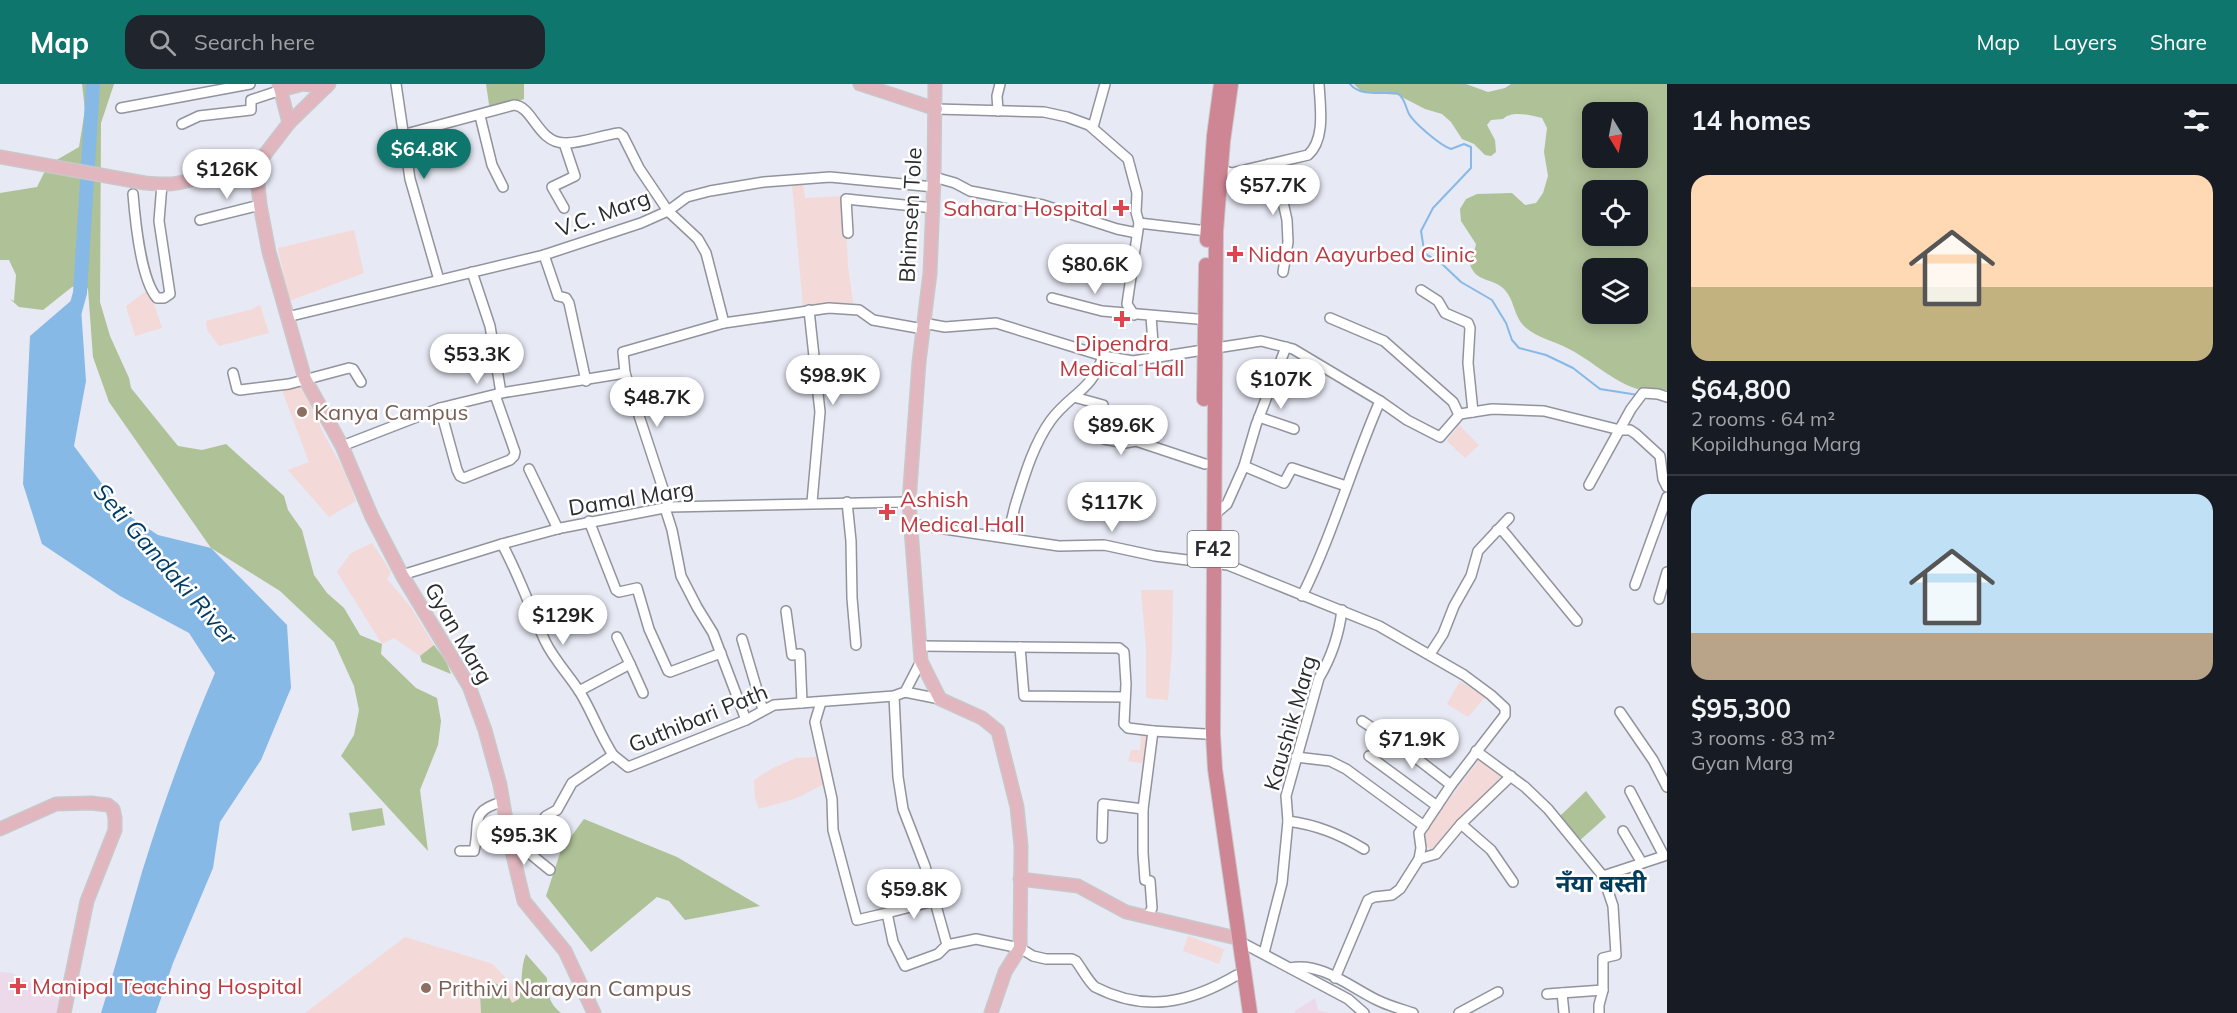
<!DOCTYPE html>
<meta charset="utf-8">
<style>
:root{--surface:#171b24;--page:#20242c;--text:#f1f3f6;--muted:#9ea1a6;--line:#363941;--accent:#0f766e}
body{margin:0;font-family:Mulish,"Noto Sans Devanagari",sans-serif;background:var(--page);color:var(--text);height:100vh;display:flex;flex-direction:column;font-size:22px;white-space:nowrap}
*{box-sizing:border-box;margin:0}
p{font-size:20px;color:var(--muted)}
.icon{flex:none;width:33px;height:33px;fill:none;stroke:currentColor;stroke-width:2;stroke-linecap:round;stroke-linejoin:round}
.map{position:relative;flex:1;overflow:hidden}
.details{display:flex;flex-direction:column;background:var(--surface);width:570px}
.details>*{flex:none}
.needle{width:39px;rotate:170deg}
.controls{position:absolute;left:1582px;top:18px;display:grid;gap:12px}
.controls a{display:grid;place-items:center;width:66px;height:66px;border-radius:12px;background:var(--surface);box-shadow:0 3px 15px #0003;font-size:30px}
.price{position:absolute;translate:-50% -51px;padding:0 14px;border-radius:21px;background:#fff;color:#222;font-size:20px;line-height:39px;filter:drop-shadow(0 2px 3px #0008)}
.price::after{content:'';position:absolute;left:50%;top:36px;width:18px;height:14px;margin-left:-9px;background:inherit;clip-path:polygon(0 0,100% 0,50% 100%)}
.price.selected{background:var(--accent);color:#fff}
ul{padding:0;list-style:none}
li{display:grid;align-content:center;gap:12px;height:318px;padding:0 24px}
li+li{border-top:2px solid var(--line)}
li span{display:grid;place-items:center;height:186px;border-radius:18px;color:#555}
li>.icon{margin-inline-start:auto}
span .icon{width:108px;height:108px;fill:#fffc;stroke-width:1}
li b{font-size:26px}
h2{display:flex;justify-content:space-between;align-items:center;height:72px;padding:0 24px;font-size:26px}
header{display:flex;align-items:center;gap:36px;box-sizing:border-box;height:84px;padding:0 30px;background:var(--accent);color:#fff}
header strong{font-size:28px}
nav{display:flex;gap:33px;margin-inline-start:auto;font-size:21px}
.search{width:420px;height:54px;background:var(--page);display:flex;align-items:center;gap:15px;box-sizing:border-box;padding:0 21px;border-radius:18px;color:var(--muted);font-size:22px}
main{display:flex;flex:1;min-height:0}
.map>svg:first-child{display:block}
.education{fill:#f4d9d9}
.medical{fill:#ecd9ea}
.green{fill:#afc197;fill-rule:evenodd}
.water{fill:#87b9e7}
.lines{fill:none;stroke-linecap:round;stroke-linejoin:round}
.stream{stroke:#87b9e7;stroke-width:2}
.river{stroke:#87b9e7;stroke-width:14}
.minor-casing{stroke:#91939d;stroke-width:12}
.major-casing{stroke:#c8c8c9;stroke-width:15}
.highway-casing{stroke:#c8c8c9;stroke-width:16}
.minor{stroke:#fff;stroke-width:9}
.major{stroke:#e2b6bf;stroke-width:12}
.highway{stroke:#ce8594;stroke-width:14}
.health-dot{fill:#e0444e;stroke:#fff;stroke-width:2}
.education-dot{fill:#8d6e63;stroke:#fff;stroke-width:2}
.labels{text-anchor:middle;stroke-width:5;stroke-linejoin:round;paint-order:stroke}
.shield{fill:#fff;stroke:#6b6b6e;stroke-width:1.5}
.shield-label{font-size:21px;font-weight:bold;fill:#2b2c30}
.health-label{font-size:22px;fill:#be3a42;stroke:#fff;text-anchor:start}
.street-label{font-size:22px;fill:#2b2c30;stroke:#fff}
.education-label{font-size:22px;fill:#785e54;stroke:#fff;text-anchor:start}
.water-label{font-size:24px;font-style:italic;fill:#003b65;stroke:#fff}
.neighbourhood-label{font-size:24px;font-weight:bold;fill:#003d5d;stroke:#fff}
</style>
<header>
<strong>Map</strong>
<div class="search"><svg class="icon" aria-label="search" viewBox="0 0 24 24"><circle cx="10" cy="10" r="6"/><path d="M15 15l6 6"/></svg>Search here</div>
<nav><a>Map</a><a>Layers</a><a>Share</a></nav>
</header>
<main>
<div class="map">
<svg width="1667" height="929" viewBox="0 0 1667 929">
<rect width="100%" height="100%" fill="#e7e9f4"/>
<!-- education -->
<g class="education">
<polygon points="803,99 805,114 845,112 848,182 853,219 803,223 792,100"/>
<polygon points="354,146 364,189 289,217 278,164"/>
<polygon points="149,205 162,244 135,252 126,222"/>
<polygon points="260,221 269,249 219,262 207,246 206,237 250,226"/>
<polygon points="301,300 324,351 343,384 356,417 329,433 288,386 309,378 282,306"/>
<polygon points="1459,341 1479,361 1465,374 1447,357"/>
<polygon points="372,459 391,488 387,495 410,522 434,561 420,572 394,554 382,560 337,488 351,469"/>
<polygon points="1141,506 1173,506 1172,565 1168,616 1146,614 1146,565"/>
<polygon points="1460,597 1485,613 1468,633 1447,620"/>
<polygon points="1141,651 1149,652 1146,680 1128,677 1131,666 1140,666"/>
<polygon points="816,673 826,699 797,714 759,725 755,714 754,696 771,685 796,674"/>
<polygon points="1481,673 1508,695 1435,768 1421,758 1429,742"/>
<polygon points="1188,852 1224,865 1219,880 1183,867"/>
<polygon points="405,853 493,880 538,929 305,929"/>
</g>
<!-- medical -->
<g class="medical">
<polygon points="0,888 12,889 61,916 58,929 0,929"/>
<polygon points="1315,914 1318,926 1329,929 1295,929 1295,927"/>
</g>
<!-- green -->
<g class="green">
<polygon points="82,0 114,0 101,39 100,218 110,252 129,294 131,304 178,362 202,366 226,360 284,412 288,426 302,446 314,491 327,509 344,524 360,551 382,560 381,570 416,604 437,614 441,637 438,661 420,706 428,767 341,672 354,651 359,626 354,602 334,558 280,507 211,464 109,318 93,273 88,205 84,200 72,203 43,226 19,223 10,215 14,217 16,191 9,176 0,176 0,109 37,103 48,81 79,63 85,26"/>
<polygon points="486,0 524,0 524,15 490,27"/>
<path d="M1354,0H1466L1488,8L1505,4L1511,0H1667V306C1628,315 1601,281 1569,265C1555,257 1537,254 1525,243C1513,232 1515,215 1503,204C1493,195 1478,197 1472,185C1466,176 1475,169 1476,160L1461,137L1460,125L1466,115L1477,110L1512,109L1525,121L1536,119L1543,109L1548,92L1544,68L1547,44L1542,34C1531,31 1511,26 1503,35L1491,36L1487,41L1495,56L1496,68L1491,72L1485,71L1474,60L1462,55L1451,38L1442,30L1425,25L1398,11L1362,8ZM1593,28H1638V74H1593ZM1593,106H1638V152H1593ZM1593,184H1638V230H1593Z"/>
<polygon points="434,561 446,577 451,590 422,578 420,572"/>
<polygon points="1586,707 1606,733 1578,758 1559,733"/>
<polygon points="382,724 385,741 352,747 349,729"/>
<polygon points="584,735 677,773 760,822 685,836 669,817 657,813 591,868 546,812 561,766"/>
<path d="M526,870L547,894C547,908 549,920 561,929H481L480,908L492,898L504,903L512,919L519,915C523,900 520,884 526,870Z"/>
</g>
<!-- water -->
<path class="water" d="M80,209L86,297L74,362L123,428L158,451L211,464L287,541L291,604L261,676L220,738L213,784L173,879L156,929H101C116,882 128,835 142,788C163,720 187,654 215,589L189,549L120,512L42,460L23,400L30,252Z"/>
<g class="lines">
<!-- stream -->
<path class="stream" d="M1350,0C1361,13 1382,8 1397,9C1405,14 1405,22 1409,30C1414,39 1441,62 1451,65L1464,60L1471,63V84L1433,124L1421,147L1424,166L1427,171L1440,178L1461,198L1492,216L1506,239L1512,256L1519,264L1546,271L1573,284L1600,305L1638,311"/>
<!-- river -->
<polyline class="river" points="75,227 80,209 93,0"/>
<!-- minor casing -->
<g class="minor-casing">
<g id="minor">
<polyline points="396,0 410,95 439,196"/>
<polyline points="121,24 250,0"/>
<polyline points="936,25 1044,28 1067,33 1089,41 1128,75 1137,109 1136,128 1139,139 1127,220 1134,231"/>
<polyline points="998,27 997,12 1000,0"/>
<polyline points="480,32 492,81 503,103"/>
<polyline points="182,40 199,32 251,26 251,16 281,6"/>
<polyline points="1093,43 1105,0"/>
<path d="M402,51L514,21C533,22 537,58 564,59C580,60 602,51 619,49L623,52L639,84L668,127L698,155L706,169L724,239"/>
<polyline points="564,59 575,92 552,103 564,124"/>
<polyline points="1269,80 1273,102 1283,118 1287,136 1288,158 1283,188"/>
<path d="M1221,86L1232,89L1308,71C1326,55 1320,22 1319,0"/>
<polyline points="934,93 955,99 970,107 1043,121 1117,145 1137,149"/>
<path d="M133,110C135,135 141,196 157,214H164L170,210L159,137L162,100"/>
<polyline points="200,136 260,121"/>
<polyline points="1139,139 1207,147"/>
<polyline points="848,149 846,115 933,124"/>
<polyline points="544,171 558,212 566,214 569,219 586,297"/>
<polyline points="472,188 490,242 501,309"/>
<polyline points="1421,206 1438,217 1445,229 1468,239 1470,244 1468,279 1473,328"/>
<polyline points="1052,214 1102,227 1209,236"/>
<polyline points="809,226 820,328 812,418"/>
<polyline points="1151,232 1154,273"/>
<polyline points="287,233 544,171 641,139 668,127 687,113 710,107 764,98 830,93 934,103"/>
<polyline points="1330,234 1384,257 1453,318 1459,331"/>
<polyline points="923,239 945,243 996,239 1103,272 1133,277 1261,257 1293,265 1380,317 1407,336 1440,353 1460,330 1492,325 1544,327 1620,346 1630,346 1636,350 1660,372 1663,395 1667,403"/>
<polyline points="233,289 237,305 240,306 289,300 349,284 353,285 361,298"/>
<polyline points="1074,313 1103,321 1102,353 1104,355 1125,359 1136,357 1205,380"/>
<polyline points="440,324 457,386 460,392 464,394 510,376 514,372 515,368 495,311"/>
<polyline points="1259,333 1294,345"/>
<polyline points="342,362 440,324 501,309 625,289"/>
<polyline points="1244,382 1256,341 1286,263"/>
<polyline points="529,385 558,445"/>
<polyline points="1589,401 1631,325 1643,309 1658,310 1667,313"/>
<polyline points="847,418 851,457 852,514 856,561"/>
<polyline points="669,423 625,289 623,268 724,239 829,224 859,226 873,236 923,245"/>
<polyline points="665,424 672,446 681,492 697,523 713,549 746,636"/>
<polyline points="1214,431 1227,420 1244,382 1284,399 1292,384 1346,402"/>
<polyline points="589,437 616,506 619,508 637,504 649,545 668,587 670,588 721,569"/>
<polyline points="911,440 1059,462 1104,461 1155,472 1228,481 1379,542 1464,591 1491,611 1505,624 1505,631 1451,701 1419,749 1421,764 1419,775 1400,805 1392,811 1374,813 1368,816 1335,894"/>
<polyline points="1497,446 1503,447 1509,454 1577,537"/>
<path d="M1005,453C1011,443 1012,433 1015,422C1024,393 1033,361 1051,336C1070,310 1092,307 1103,272"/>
<path d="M502,460C519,491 530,524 545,557C554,576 570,592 581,610C593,630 600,651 613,671"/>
<polyline points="402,491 502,460 561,444 669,423 909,418"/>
<polyline points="1635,501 1667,413"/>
<path d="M1302,512C1333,450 1352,381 1380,317"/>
<polyline points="1659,515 1667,488"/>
<polyline points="786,527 792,571 800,570 802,619"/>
<polyline points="617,553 630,580"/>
<polyline points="742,555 763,626"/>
<polyline points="919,562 1119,564 1124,568 1126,600 1124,640 1128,644 1153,647"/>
<polyline points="1020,563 1024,612 1125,613"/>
<polyline points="1430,570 1443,550 1454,522 1471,492 1478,467 1509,434"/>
<polyline points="579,607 630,580 643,609"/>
<polyline points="905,608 940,615"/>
<polyline points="821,618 815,638 832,715 833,746 857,836 887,829 893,858 905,882 938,870 947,861 925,782 903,725 898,693 894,612"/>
<polyline points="1620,628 1653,676 1667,703"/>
<polyline points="1362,637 1407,667 1451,701"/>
<polyline points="1476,667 1525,703 1548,725 1603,792 1664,772 1630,707"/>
<polyline points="1369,672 1437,722"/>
<polyline points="1296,673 1330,677 1346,685 1424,742"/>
<polyline points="1511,692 1461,740 1491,766 1513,798"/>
<polyline points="1143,725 1143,769 1145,796 1150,797 1152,824 1148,832"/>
<path d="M1288,737C1317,741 1339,750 1364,765"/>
<polyline points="1623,747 1642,779"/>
<polyline points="1102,754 1103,720 1143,725 1153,647 1205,650"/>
<polyline points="510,759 538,742 546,732 557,726 572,699 613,671 628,683 746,636 774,621 894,612 905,608 921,577"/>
<polyline points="510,759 528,768 550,786"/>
<path d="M460,767H474C481,740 468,727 502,718"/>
<polyline points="1419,775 1436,770 1461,740"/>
<polyline points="887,829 934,817"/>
<polyline points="1237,856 1348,915 1364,929"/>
<path d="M947,861L976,855L1020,864L1033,872L1046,875H1072L1076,877C1082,885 1088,897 1095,903C1146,929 1189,919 1237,891"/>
<path d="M1264,869L1282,799L1288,737L1286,712L1319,594C1331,574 1339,550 1342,526"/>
<path d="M1290,884C1320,877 1352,904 1377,916C1389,922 1401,925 1413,929"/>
<polyline points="1562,909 1564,929"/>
<polyline points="1547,910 1603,906"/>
<polyline points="1459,929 1498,908"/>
<polyline points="1599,929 1599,921 1603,906 1603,874 1616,871 1613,822 1603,792"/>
</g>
</g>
<!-- major casing -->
<g class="major-casing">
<g id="major">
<polyline points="279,0 289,39"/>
<polyline points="860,0 936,25"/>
<polyline points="935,0 934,93 930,189 919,278 909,418 921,577 940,615 982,634 998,647 1017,723 1021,762 1020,864 1005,888 991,929"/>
<polyline points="281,6 303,0 326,3"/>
<path d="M0,73L145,99C156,100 168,101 178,99C205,94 228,82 256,82"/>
<polyline points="256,82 260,121 269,168 305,295 342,362 372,433 402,491 469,602 485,646 500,701 510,759 524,817 565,867 594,929"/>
<polyline points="256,82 289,39 329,0"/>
<polyline points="0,745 56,720 91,719 108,721 113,725 115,734 115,746 87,817 64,929"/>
<polyline points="1020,795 1078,802 1126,828 1232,853"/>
</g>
</g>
<!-- highway casing -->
<g class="highway-casing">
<g id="highway">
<polyline points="1231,0 1223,57 1216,147 1213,650 1215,685 1250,929"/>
<polyline points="1207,156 1214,52 1221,0"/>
<polyline points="1204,315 1206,181"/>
</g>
</g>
<!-- minor -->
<use href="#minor" class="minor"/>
<!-- major -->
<use href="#major" class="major"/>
<!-- highway -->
<use href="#highway" class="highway"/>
</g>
<!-- markers -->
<g class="health-dot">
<path d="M1118 115h6v6h6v6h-6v6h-6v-6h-6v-6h6z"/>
<path d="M1232 161h6v6h6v6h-6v6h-6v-6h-6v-6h6z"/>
<path d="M1119 226h6v6h6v6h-6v6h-6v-6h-6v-6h6z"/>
<path d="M884 419h6v6h6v6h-6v6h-6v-6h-6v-6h6z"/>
<path d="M15 893h6v6h6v6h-6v6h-6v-6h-6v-6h6z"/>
</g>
<g class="education-dot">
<circle cx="302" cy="328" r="6"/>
<circle cx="426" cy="904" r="6"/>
</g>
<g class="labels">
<!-- shield labels -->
<rect class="shield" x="1187.5" y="447" width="51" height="36" rx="4.5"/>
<g class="shield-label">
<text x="1213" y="472">F42</text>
</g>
<!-- health labels -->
<g class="health-label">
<text x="1108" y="132" text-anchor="end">Sahara Hospital</text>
<text x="1248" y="178">Nidan Aayurbed Clinic</text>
<text x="1122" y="267" text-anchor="middle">Dipendra<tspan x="1122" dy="25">Medical Hall</tspan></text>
<text x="900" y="423">Ashish<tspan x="900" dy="25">Medical Hall</tspan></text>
<text x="32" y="910">Manipal Teaching Hospital</text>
</g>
<!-- street labels -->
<g class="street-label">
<text transform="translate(603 129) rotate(-20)" y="8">V.C. Marg</text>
<text transform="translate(910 131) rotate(-87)" y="8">Bhimsen Tole</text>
<text transform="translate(631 414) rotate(-9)" y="8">Damal Marg</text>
<text transform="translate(459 549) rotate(60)" y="8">Gyan Marg</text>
<text transform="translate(698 634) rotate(-22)" y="8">Guthibari Path</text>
<text transform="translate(1290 639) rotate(-74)" y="8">Kaushik Marg</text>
</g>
<!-- education labels -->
<g class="education-label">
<text x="314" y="336">Kanya Campus</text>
<text x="438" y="912">Prithivi Narayan Campus</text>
</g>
<!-- water labels -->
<g class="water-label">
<text transform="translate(165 480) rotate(49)" y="8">Seti Gandaki River</text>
</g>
<!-- neighbourhood labels -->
<g class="neighbourhood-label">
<text x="1601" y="808">नँया बस्ती</text>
</g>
</g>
</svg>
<div class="controls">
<a><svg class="needle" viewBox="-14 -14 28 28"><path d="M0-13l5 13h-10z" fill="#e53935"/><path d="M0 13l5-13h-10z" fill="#9ea1a6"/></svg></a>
<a><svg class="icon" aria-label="locate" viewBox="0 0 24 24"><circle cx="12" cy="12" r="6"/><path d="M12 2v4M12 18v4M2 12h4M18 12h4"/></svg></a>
<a><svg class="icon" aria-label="layers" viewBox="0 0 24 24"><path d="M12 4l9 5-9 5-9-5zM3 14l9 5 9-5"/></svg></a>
</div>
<b class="price selected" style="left:424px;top:96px">$64.8K</b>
<b class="price" style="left:227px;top:116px">$126K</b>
<b class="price" style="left:1273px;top:132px">$57.7K</b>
<b class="price" style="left:1095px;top:211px">$80.6K</b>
<b class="price" style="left:477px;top:301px">$53.3K</b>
<b class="price" style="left:833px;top:322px">$98.9K</b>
<b class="price" style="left:1281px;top:326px">$107K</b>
<b class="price" style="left:657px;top:344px">$48.7K</b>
<b class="price" style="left:1121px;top:372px">$89.6K</b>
<b class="price" style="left:1112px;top:449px">$117K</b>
<b class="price" style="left:563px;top:562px">$129K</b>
<b class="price" style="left:1412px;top:686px">$71.9K</b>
<b class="price" style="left:524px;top:782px">$95.3K</b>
<b class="price" style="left:914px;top:836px">$59.8K</b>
</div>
<section class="details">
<h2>14 homes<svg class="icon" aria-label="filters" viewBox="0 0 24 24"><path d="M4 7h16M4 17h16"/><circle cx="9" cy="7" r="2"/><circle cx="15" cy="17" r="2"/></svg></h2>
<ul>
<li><span style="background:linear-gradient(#ffd9b3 60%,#c2b280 0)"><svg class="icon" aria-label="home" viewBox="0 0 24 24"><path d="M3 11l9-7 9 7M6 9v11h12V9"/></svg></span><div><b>$64,800</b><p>2 rooms · 64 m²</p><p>Kopildhunga Marg</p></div></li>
<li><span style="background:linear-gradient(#bfe0f5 75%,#b9a48a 0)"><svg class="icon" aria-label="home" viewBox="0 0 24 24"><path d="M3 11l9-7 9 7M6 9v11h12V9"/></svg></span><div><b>$95,300</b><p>3 rooms · 83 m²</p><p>Gyan Marg</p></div></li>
</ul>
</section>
</main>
